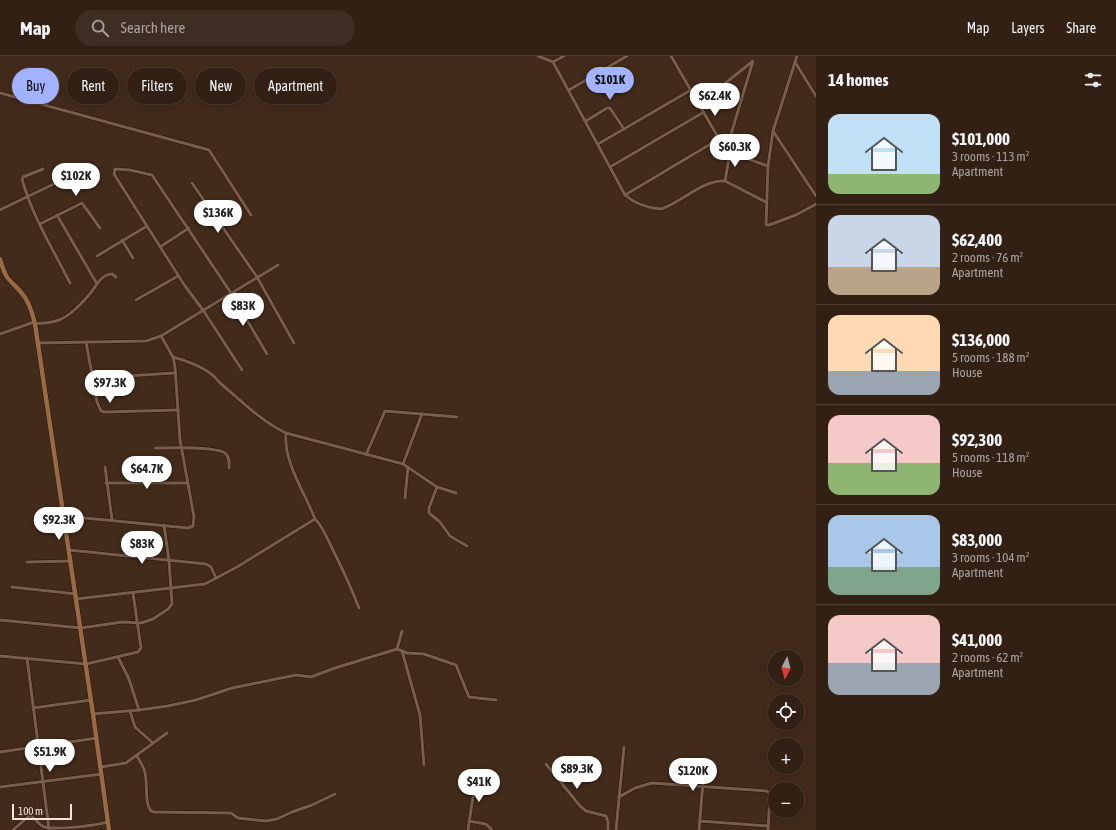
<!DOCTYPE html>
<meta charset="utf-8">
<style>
:root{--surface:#322014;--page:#3d2d22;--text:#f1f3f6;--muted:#a8a3a0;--line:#4d3e34;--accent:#a3b2fd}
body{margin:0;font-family:"Asap Condensed",sans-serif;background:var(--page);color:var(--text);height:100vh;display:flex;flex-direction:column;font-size:15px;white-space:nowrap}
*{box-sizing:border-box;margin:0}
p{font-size:13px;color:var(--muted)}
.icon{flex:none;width:22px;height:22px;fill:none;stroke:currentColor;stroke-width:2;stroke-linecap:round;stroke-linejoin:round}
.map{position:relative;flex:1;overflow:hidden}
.panel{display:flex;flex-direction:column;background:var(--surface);width:300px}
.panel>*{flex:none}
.banner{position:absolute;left:12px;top:12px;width:380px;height:36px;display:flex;gap:8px}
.needle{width:26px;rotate:186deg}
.fabs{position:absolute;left:768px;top:594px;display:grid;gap:8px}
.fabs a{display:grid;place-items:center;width:36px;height:36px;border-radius:50%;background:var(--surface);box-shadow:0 2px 10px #0003,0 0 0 1px var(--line);font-size:20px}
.scale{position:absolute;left:12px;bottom:10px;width:60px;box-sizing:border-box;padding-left:4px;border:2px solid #f6e6dc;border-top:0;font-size:11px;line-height:14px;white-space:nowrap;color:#f6e6dc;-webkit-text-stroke:3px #432b1b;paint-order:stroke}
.price{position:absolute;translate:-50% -34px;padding:0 9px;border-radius:14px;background:#fff;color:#222;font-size:13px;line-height:26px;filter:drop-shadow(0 1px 2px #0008)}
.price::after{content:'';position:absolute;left:50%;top:24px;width:12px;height:9px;margin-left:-6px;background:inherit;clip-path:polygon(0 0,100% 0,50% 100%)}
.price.on{background:var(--accent);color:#111}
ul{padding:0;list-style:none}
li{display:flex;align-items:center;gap:12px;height:100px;padding:0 12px}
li+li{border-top:1px solid var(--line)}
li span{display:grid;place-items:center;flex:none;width:112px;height:80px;border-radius:12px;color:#555}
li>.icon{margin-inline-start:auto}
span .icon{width:48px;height:48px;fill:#fffc;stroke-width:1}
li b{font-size:17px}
h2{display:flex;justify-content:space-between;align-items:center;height:48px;padding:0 12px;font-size:17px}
.pill{padding:0 14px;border-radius:18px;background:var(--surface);box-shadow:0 2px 10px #0003,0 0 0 1px var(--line);font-size:14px;line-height:36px}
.pill.on{background:var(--accent);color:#111}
header{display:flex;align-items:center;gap:24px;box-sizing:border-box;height:56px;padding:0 20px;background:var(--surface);border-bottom:1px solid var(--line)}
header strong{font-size:19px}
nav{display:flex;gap:22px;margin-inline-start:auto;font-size:14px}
.search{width:280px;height:36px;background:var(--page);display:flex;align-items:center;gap:10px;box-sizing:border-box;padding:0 14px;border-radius:22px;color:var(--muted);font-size:15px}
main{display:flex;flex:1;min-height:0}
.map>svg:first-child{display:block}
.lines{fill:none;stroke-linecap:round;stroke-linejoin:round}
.street-casing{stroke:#281304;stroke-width:4}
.secondary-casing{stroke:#281304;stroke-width:5.5}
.street{stroke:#795e4d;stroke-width:3}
.secondary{stroke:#996a46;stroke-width:4.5}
</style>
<header>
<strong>Map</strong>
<div class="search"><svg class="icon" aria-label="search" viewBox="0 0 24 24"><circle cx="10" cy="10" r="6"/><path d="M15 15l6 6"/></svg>Search here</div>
<nav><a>Map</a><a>Layers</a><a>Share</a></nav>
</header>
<main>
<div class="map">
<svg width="816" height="774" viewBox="0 0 816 774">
<rect width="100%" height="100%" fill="#432b1b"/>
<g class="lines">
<!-- street casing -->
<g class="street-casing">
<g id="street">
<path d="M538,0L553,6L625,139C635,148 648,152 661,153C683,146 701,124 725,125L766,146"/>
<polyline points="671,0 726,95 768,110"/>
<polyline points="797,0 773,75 768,110 766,169 769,169 796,159 816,148"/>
<polyline points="553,6 564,0"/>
<polyline points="795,6 816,40"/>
<polyline points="569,34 627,0"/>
<polyline points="0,37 209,94 251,159"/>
<polyline points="699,48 753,5 726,95"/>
<polyline points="586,65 607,52 610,52 624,73"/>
<polyline points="773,75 816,140"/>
<polyline points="598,88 691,34"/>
<polyline points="610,111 704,56"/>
<path d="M43,113L23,121L22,123C32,160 53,193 70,227"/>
<polyline points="725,125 730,97"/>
<polyline points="192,127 257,221 294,287"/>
<polyline points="625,139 719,83"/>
<polyline points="0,154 58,126"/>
<polyline points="57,159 97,228"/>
<polyline points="40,168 82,147 100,172"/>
<polyline points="122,184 133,202"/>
<polyline points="160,191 189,172"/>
<polyline points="97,200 147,170"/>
<polyline points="136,244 178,220"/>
<path d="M35,268C43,267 52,267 59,264C71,259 80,249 88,240C95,233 100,218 112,218L116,221"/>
<polyline points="0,278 34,266"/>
<polyline points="86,286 97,346 101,355 105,356 178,354"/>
<polyline points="38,287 146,285 161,280 278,209"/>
<path d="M173,301C187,305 210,313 219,326C240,344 261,365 286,377L403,408L437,431L456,437"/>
<polyline points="242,314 203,254 185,230 114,118 115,113 130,114 152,119 231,237 267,298"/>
<polyline points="93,322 175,317"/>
<path d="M286,377C283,405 305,437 315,463"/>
<path d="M155,392C169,392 215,390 225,397C230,401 229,407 229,412"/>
<polyline points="366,399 385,355 457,361"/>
<polyline points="403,408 422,358"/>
<polyline points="105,411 112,464"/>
<polyline points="106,427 188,427"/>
<polyline points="437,431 429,452 429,457 440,466 450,480 467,490"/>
<polyline points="405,442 408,411"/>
<polyline points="64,460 188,472 193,470 194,461 180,384 175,311 173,301 161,280"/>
<polyline points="69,494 206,508 211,511 216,522"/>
<polyline points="27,506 71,505"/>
<polyline points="12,531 76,538"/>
<path d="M76,543L205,528L237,511L315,463C323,471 327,482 332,492C342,512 351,531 359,552"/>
<polyline points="0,564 81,572 122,566 141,567 153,563 168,553 172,548 169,505 164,469"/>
<polyline points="397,593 402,575"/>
<polyline points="402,595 420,659 424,709"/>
<polyline points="0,600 86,608 138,596 141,592 133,537"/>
<polyline points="118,601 129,623 139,654"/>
<polyline points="27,602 49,773"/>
<polyline points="33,652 91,644"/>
<polyline points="130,655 135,671 153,687"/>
<polyline points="93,658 139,654 168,650 196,644 232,632 296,619 311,621 335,612 397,593 407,597 424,598 456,609 469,641 496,644"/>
<polyline points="0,696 97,682"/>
<path d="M137,700C140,706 144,711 145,717C148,729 144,746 151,755L154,756L231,757L238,762L266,765L277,763L292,756L312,749L335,738"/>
<polyline points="546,708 580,750 586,755 606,760 608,766 608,774"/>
<polyline points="101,711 126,707 167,677"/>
<polyline points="0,731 102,718"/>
<polyline points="619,741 635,732 652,727 767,735 770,738 768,774"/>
<polyline points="469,765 486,768 492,774"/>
<polyline points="700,765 768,770"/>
<path d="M13,774L30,759C35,762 38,768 44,771C58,774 93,770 108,766"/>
<polyline points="468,774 474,734 485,718"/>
<polyline points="616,774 624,691"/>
<polyline points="699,774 705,703"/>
</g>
</g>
<!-- secondary casing -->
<g class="secondary-casing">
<path id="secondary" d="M0,203C2,209 3,215 7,221C13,229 22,235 27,245C31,252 33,260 35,268L93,658L109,774"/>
</g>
<!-- street -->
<use href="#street" class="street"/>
<!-- secondary -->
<use href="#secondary" class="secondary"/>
</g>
</svg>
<div class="fabs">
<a><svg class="needle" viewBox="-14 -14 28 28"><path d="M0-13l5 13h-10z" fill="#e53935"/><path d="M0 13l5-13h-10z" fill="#a8a3a0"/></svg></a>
<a><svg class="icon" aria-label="locate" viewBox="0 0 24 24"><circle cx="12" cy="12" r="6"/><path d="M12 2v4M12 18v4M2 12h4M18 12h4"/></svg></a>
<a>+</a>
<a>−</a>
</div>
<div class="scale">100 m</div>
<b class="price on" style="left:610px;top:45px">$101K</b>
<b class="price" style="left:715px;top:61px">$62.4K</b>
<b class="price" style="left:735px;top:112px">$60.3K</b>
<b class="price" style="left:76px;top:141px">$102K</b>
<b class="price" style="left:218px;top:178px">$136K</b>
<b class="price" style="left:243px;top:271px">$83K</b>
<b class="price" style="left:110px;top:348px">$97.3K</b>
<b class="price" style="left:147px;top:434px">$64.7K</b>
<b class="price" style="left:59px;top:485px">$92.3K</b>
<b class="price" style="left:142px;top:509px">$83K</b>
<b class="price" style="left:50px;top:717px">$51.9K</b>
<b class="price" style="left:577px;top:734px">$89.3K</b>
<b class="price" style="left:693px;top:736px">$120K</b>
<b class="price" style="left:479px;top:747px">$41K</b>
<div class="banner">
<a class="pill on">Buy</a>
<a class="pill">Rent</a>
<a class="pill">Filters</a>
<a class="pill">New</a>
<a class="pill">Apartment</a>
</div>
</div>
<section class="panel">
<h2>14 homes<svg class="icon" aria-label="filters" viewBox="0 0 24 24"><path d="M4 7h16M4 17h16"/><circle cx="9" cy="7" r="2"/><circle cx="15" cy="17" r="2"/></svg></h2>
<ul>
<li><span style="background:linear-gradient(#bfe0f5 75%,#8fb573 0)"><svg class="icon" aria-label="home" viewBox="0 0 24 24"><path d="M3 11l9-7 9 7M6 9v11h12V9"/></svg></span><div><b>$101,000</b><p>3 rooms · 113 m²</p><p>Apartment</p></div></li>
<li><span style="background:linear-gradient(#c9d6e8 65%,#b9a48a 0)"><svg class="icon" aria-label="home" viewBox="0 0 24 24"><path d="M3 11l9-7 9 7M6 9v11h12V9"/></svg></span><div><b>$62,400</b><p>2 rooms · 76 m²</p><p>Apartment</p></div></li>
<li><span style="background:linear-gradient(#ffd9b3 70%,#9aa5b1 0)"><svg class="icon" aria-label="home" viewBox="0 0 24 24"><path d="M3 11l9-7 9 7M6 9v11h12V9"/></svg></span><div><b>$136,000</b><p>5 rooms · 188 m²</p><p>House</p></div></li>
<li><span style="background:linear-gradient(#f6c9c9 60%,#8fb573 0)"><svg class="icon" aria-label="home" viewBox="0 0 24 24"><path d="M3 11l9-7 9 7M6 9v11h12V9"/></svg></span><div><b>$92,300</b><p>5 rooms · 118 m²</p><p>House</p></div></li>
<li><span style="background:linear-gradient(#a9c7e8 65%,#7fa58c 0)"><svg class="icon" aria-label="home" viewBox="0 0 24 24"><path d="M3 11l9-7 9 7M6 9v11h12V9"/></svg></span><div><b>$83,000</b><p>3 rooms · 104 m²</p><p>Apartment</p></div></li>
<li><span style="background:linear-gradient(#f6c9c9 60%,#9aa5b1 0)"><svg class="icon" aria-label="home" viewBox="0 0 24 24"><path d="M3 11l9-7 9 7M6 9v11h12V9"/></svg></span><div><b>$41,000</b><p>2 rooms · 62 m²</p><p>Apartment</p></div></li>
</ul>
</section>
</main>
